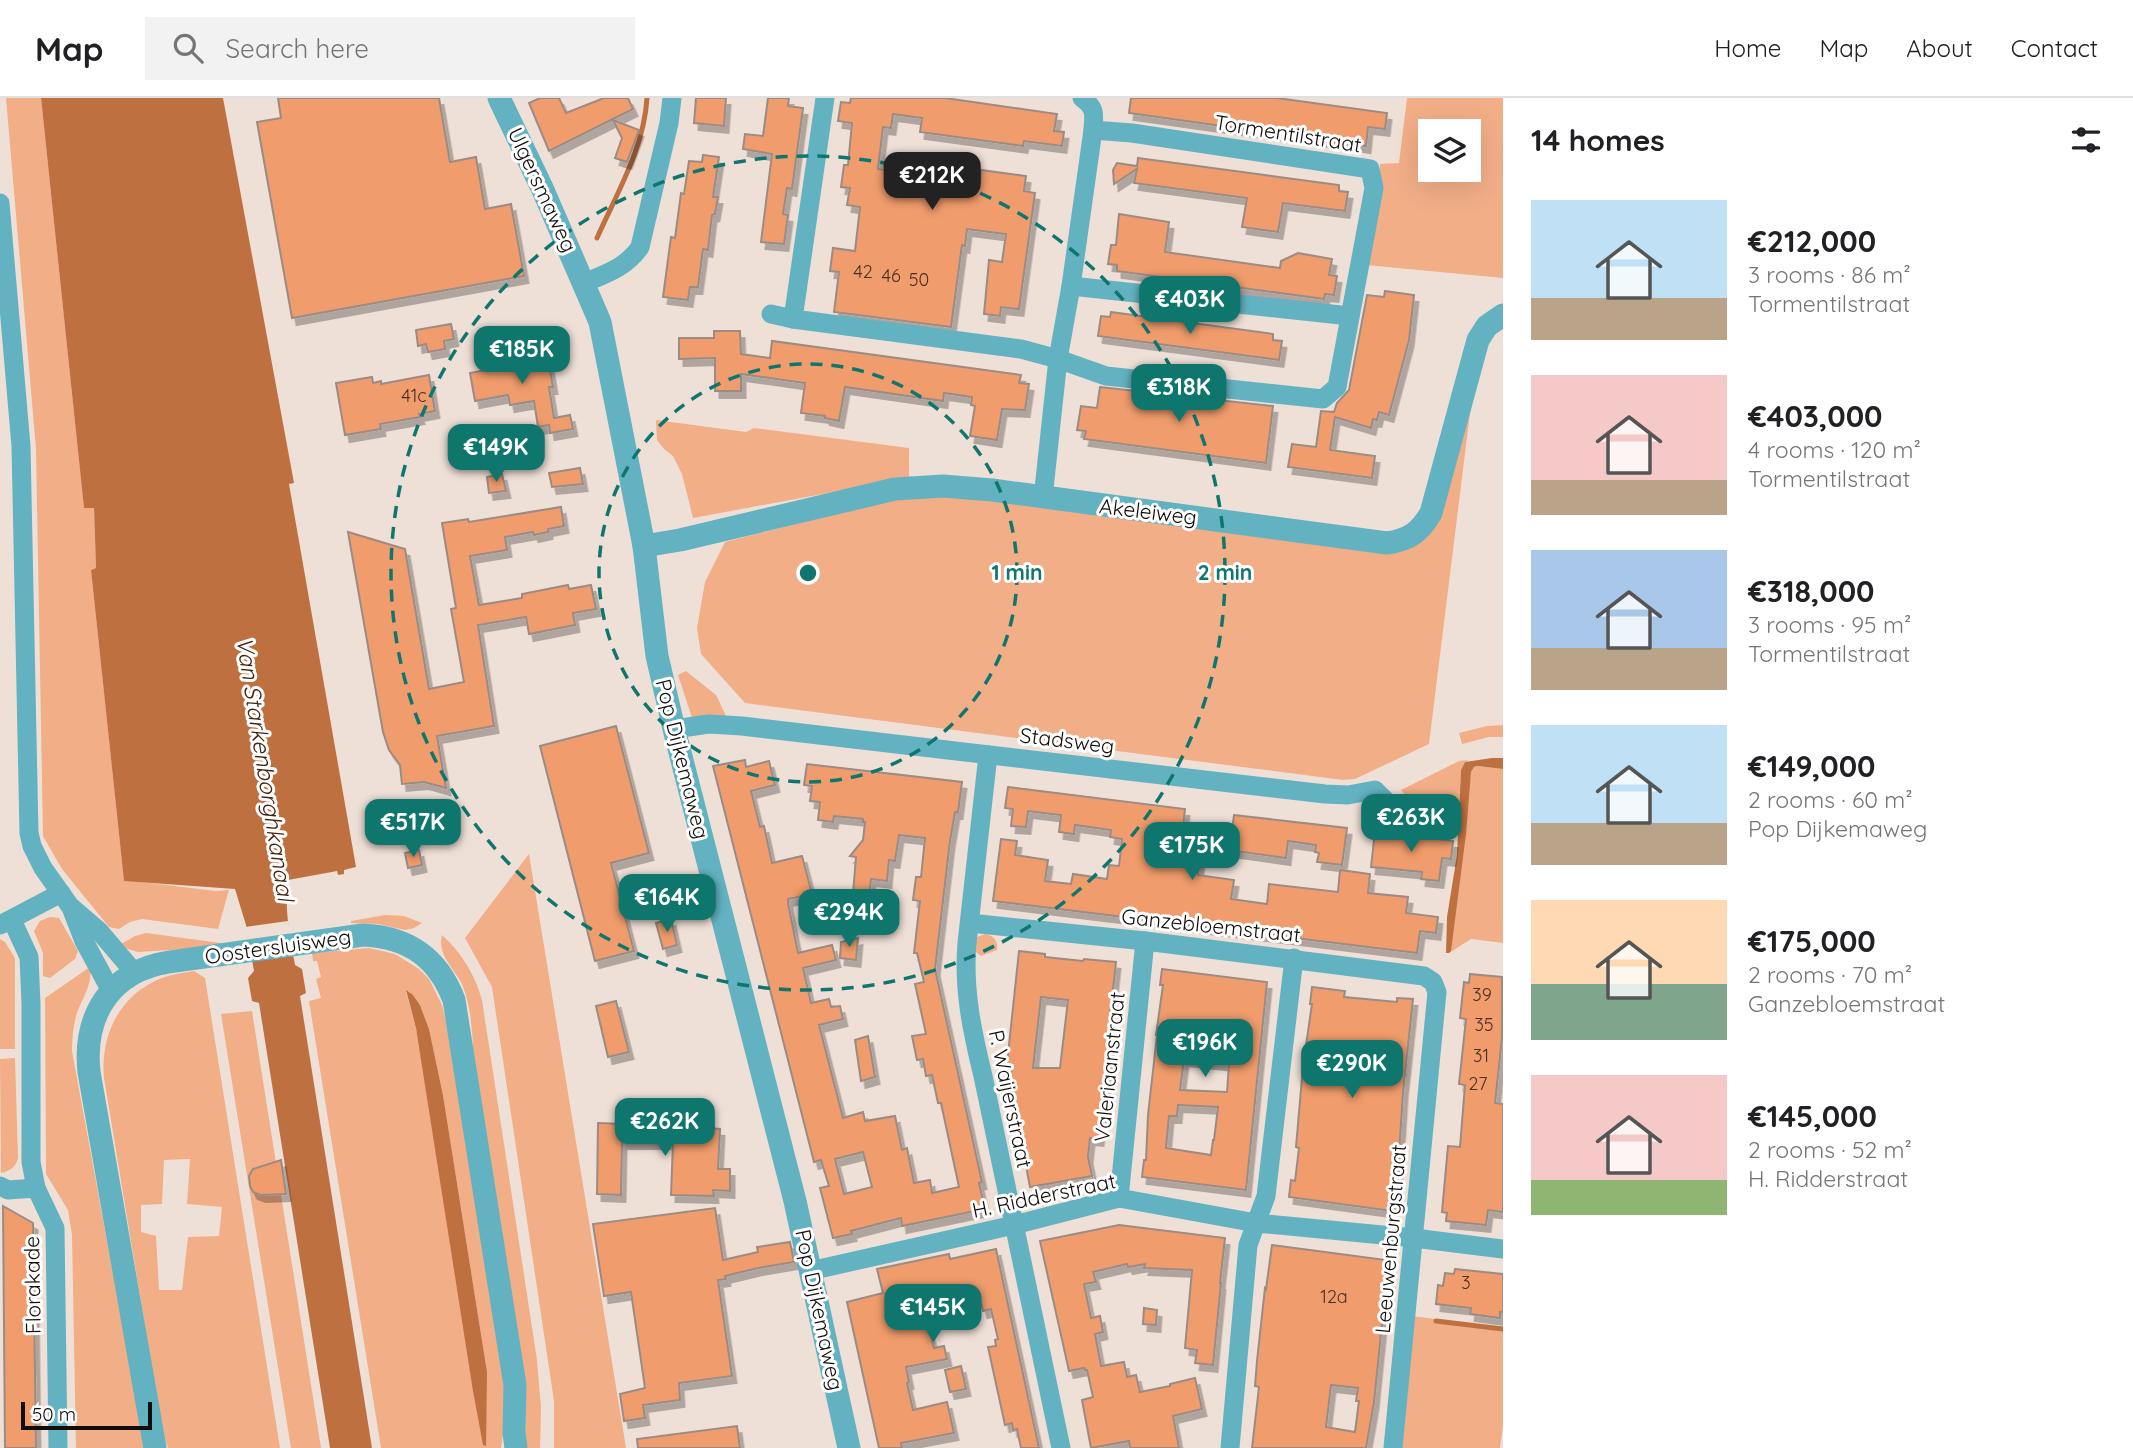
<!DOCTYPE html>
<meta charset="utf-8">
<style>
:root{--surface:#fff;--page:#f2f2f2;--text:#202124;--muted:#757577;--line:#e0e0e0;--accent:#0f766e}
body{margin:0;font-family:Quicksand,sans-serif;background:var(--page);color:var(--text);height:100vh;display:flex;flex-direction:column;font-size:26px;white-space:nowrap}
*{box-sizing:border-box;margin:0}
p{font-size:23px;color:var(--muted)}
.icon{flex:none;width:38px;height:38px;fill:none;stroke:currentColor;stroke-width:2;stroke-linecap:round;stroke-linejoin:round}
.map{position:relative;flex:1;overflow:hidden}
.details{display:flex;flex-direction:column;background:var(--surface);width:630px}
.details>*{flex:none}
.buttons{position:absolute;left:1418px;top:21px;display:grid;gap:14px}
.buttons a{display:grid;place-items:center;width:63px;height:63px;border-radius:0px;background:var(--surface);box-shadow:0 7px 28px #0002;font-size:35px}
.scale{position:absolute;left:21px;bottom:18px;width:131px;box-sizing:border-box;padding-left:7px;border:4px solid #120d0a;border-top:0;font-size:19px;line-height:24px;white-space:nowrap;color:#120d0a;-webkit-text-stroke:5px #fff;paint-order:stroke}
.price{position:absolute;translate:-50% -60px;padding:0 16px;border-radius:14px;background:var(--accent);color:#fff;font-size:23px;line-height:46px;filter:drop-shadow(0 2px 4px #0008)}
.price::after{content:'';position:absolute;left:50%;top:42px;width:21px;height:16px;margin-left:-10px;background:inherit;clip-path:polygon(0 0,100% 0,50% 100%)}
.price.on{background:#222;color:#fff}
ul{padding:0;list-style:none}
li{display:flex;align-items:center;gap:21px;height:175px;padding:0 28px}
li span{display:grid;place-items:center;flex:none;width:196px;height:140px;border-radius:0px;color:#555}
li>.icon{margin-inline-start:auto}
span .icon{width:84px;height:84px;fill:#fffc;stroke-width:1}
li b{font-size:30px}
h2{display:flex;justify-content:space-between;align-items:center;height:84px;padding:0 28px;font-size:30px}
header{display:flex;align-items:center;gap:42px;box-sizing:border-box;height:98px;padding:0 35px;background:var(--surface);border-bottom:2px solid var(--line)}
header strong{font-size:33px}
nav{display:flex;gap:38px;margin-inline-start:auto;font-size:24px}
.search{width:490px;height:63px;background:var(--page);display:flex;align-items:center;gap:18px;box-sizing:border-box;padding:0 24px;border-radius:0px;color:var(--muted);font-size:26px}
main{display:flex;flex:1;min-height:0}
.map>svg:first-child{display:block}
.green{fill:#f2ae87;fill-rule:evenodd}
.water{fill:#bf7040}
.pier{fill:#efe0d7}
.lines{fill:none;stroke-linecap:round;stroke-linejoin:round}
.stream{stroke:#bf7040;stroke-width:5}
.building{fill:#f09c6c;stroke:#9a8c85;stroke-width:2;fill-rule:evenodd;filter:url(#shadow)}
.minor{stroke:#63b2c1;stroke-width:19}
.tertiary{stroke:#63b2c1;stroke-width:23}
.ring{fill:none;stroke:#0f766e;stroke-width:3.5;stroke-dasharray:12 9}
.labels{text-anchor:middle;stroke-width:6;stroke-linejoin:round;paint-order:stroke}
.number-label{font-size:18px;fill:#4a3122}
.street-label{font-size:21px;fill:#120d0a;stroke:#fff}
.water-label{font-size:23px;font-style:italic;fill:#43220e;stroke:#fff}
.centre{fill:#0f766e;stroke:#fff;stroke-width:3.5}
.ring-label{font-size:21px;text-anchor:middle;font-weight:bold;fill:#0f766e;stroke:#fff;stroke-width:6;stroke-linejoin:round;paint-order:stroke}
</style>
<header>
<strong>Map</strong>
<div class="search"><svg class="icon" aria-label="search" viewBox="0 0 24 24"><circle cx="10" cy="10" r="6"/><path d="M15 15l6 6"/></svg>Search here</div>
<nav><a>Home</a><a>Map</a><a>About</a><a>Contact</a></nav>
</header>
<main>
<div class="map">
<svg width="1503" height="1350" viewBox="0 0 1503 1350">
<defs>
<filter id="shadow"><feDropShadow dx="4.5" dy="7" stdDeviation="0" flood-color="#0004"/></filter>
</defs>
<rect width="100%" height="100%" fill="#efe0d7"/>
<!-- green -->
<g class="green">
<polygon points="6,0 41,0 84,409 94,409 96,470 91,472 124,782 216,793 229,792 218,831 142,821 130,824 119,831 109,829 62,771 43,738 36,351"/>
<path d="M1407,0H1503V180L1366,167L1380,74V66L1399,65ZM1430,33H1468V72H1430Z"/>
<polygon points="1470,315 1429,646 1355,681 1343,682 745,605 701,556 697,530 705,484 725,444 910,397 948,394 1417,441"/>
<polygon points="656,322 746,334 754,330 909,350 909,380 693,420 682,376 673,358 664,351 657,342"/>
<polygon points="686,573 716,597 728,622 694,626 678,577"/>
<polygon points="1503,627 1503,639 1489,639 1462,646 1459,635 1487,628"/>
<polygon points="1469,662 1465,664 1461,672 1459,710 1409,702 1401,692 1459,663"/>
<polygon points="1478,668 1503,671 1503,845 1471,841 1449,855 1471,674 1474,669"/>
<polygon points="529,756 626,1350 554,1350 554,1303 492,889 465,840"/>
<polygon points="385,817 404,818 422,825 414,830 405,832 378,826 351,825 351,823"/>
<polygon points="50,819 59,820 78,853 75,861 50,880 43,878 43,855 34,833 40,823"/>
<polygon points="146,835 228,846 233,848 138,854 125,850 121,846 135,838"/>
<path d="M985,836C995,838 998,843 997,852L981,858L973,852L975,840Z"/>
<path d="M442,837C462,855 475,877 482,902L537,1262L541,1310L540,1350H525L526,1293L474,962C472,937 472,910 462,886C454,870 437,857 442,837Z"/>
<polygon points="0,841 5,844 15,860 15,951 0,951"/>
<path d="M369,850L395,856L419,871L429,881L442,907L456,966L505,1284L504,1330L501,1350H381L309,903L321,900L316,881L321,879L317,863H313L312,855ZM406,894L413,897L420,907L429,931L443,997L487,1274L416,930Z"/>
<path d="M90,869C93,888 81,901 76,918C73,930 72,941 72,953L145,1350H76L72,1137L68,1112L46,1076L45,900Z"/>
<path d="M194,873L205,880L280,1350H168L163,1337L104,980C100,937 120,896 162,880C172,876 183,875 194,873ZM190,1061L187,1106L222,1109L219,1138L188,1139L182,1192H159L156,1138L141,1134V1107L162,1106L164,1062Z"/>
<polygon points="252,913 321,1350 291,1350 221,916"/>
<path d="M15,960L18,1060C16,1069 10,1073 1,1075L0,961Z"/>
<polygon points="1412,1218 1503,1230 1503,1328 1500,1350 1400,1350"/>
</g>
<!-- water -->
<g class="water">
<path d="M41,0H223L294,385L289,386L356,769L344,772V776L338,777L337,773L288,782C284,811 290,838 295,867L302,871L306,895L300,898L372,1350H330L259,905L252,903L248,880L254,873L246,827L235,791L124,783L91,472L96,470L94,410H84Z"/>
<polygon points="1492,660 1503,660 1503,671 1478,668 1474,669 1471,674 1466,736 1451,853 1449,855 1446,855 1447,819 1457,757 1461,672 1465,664"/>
<polygon points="406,892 413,897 420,907 429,931 443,997 487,1274 486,1348 483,1347 473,1293 416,930"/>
</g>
<!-- pier -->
<polygon class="pier" points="288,823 294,856 250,863 245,829"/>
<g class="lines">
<!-- stream -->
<g class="stream">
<path d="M597,140C617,95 644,50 647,0"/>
<polyline points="1436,1223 1503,1231"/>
</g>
</g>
<!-- building -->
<g class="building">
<polygon points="278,0 439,0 450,64 476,59 485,111 511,106 524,178 292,220 257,24 281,20"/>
<polygon points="540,0 559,0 566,15 604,0 628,0 633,11 549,53 529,5"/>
<polygon points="696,0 726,0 724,28 694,25"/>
<polygon points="768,0 789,0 788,8 803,10 792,91 787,90 783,116 788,117 784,146 761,144 772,56 743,51 745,36 763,38"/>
<polygon points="851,0 945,0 1057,16 1054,33 1064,34 1062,48 1024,43 1023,48 920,34 922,20 893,16 891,30 883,29 878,71 980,85 981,72 1026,78 1024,93 1035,95 1019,211 1001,209 1000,218 984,216 989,162 1002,164 1006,136 967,131 965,148 962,147 951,229 834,214 839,174 830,173 833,150 855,153 860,109 847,107 850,90 841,89 844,67 848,67 852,25 838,23 841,4 850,5"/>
<polygon points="1131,0 1277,0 1387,15 1385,31 1368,29 1366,48 1129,15"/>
<polygon points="613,22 639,32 627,64 615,60 622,40"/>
<polygon points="703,57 719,59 713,99 718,99 715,116 712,117 708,152 703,151 698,189 690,189 688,202 663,199 671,139 675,140 681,95 684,96 689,63 702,64"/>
<polygon points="1138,60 1339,87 1339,93 1348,94 1345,113 1283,105 1278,134 1242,129 1247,100 1134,85 1137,71 1114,86 1113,72 1117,65 1137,68"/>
<polygon points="1119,116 1169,124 1165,154 1280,170 1281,163 1298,155 1332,161 1329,177 1337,178 1334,197 1325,196 1324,201 1117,173 1117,167 1108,166 1111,147 1116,147"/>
<polygon points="1385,193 1414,197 1409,242 1389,317 1379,314 1377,322 1373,321 1371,330 1335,319 1330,352 1375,358 1372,380 1288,369 1292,346 1316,349 1321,313 1334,314 1337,305 1349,292 1367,197 1384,199"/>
<polygon points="1111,214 1273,236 1273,242 1282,243 1279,262 1098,238 1101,218 1110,219"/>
<polygon points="451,226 454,241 444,243 445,251 428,254 426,246 418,248 416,232"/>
<polygon points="714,233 740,233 741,256 770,260 772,243 1021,277 1019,285 1029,286 1025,312 1002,311 997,342 970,338 975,308 971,307 972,299 944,295 943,303 845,289 839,323 825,320 825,318 801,315 805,285 741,276 741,293 715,293 715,260 679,261 679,240 714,240"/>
<polygon points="541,251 543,261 548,260 553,289 549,289 554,320 570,317 573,331 550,335 549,327 538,329 534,303 510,307 508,297 475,303 470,275 503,269 501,258"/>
<polygon points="429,277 435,313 419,316 420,319 380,326 381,331 345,337 336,285 372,279 373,285 381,283 381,286"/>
<polygon points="1100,289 1273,308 1266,365 1084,341 1086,333 1077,332 1081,308 1097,310"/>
<polygon points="580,370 583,386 552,389 549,375"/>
<polygon points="502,376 506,393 489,395 487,379"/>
<polygon points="561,409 564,428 548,431 548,434 534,437 533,434 505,439 507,452 470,458 479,507 522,500 522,496 568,487 569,491 591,487 596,511 573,515 575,527 529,536 526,519 478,527 494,628 437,638 446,690 424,684 402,686 400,667 389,652 383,634 348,434 405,451 429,591 464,584 451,511 456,510 442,425 468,421 469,424"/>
<polygon points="616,628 649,755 611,765 634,853 595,863 540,648"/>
<path d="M745,662L746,669L769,663L775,687L751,693L760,729L764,728L772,765L802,758L812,796L788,801V805L798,855L832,847L836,862L803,870L811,905L829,901L831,909L840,908L843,921L819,927L843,1020L863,1014L865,1023L895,1018L902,1052L907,1050L914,1085L930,1082L932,1095L959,1089L941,1005H938L932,977L926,978L923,961L917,962L912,938L926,936L915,886L924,884L917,855H914L920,803L913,802L916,779H921L925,740L899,737L895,763L889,762L887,783L871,781L870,792H867L865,810L852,808L856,759L850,758L863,742L865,724H863V721L834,718L833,724L818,722L820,704L810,703L812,688L804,687L807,666L962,684L958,714H955L950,743L935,871L982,1084L979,1085L985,1111L902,1128L901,1120L851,1133L852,1136L833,1140L820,1090L829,1088L821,1062L814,1064L713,668ZM863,1054L872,1089L844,1096L835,1061Z"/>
<polygon points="1008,689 1185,711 1180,756 1200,759 1198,777 1234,782 1231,801 1267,806 1269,786 1338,794 1340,772 1370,776 1368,795 1408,799 1406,815 1438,819 1436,835 1420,833 1417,855 993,803 1001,741 1017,743 1015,757 1048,762 1045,783 1071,786 1073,776 1107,781 1109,767 1119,768 1122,741 1110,739 1111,732 1075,727 1074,736 1059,734 1061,717 1028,713 1026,729 1011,728 1013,711 1005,710"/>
<polygon points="1234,717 1347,730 1342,767 1317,764 1319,755 1315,754 1316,747 1288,743 1286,760 1235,753 1237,739 1231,738"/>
<polygon points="1375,733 1453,743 1451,761 1442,760 1439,783 1421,781 1422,774 1371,769"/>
<polygon points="419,752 422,767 408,770 405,755"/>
<polygon points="671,821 677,847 663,851 656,825"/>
<polygon points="858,840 856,862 840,860 841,844"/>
<path d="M1019,853L1045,856V859L1083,863L1084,861L1116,864L1110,917H1113L1103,1020H1101L1099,1041L1090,1040L1088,1059L1092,1078L1030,1089L1014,1004L1009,1001L1012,966H1007ZM1041,899L1068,902L1060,970H1033Z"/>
<path d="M1162,871L1267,884L1246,1092L1142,1079L1144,1062H1146L1148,1017L1157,937H1156L1163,887H1160ZM1184,961L1229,966L1227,994L1180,992ZM1178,1007L1218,1009L1214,1042H1213L1211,1057L1166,1050L1169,1018H1177Z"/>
<polygon points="1470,876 1502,879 1502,940 1495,1005 1503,1006 1503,1114 1488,1112 1486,1127 1446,1123 1447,1115 1442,1114 1448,1048 1460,1049 1465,987 1459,986 1466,921 1460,920 1464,884 1469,885"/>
<polygon points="1312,889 1345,893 1344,899 1397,904 1397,900 1413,901 1403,994 1398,1072 1392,1113 1289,1099 1291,1082 1295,1083 1299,1050 1296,1049 1303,968 1312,906 1310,906"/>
<polygon points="616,903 629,954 608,959 596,908"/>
<polygon points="868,938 875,979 861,983 855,942"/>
<polygon points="598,1025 622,1026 622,1029 679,1028 720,1031 718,1071 730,1071 730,1093 713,1092 714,1098 671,1097 673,1044 622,1044 621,1097 597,1096"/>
<polygon points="281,1062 286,1096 261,1097 253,1094 250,1088 249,1078 253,1071"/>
<polygon points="3,1108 33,1125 36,1350 5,1350"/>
<polygon points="715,1110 723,1162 758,1154 757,1149 790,1144 794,1164 758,1170 725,1178 726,1181 718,1182 732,1278 679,1285 680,1302 643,1307 645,1320 624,1323 620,1296 645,1290 631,1194 604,1198 593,1126"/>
<polygon points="1119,1127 1225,1140 1220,1185 1221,1185 1213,1267 1195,1265 1197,1252 1185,1250 1192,1172 1144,1170 1145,1166 1128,1169 1127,1166 1093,1174 1096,1184 1084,1186 1091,1220 1100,1218 1103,1234 1095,1236 1101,1268 1124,1264 1127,1279 1136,1277 1140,1294 1170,1288 1170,1286 1195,1280 1202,1311 1173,1318 1179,1350 1130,1350 1129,1343 1091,1350 1082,1302 1093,1299 1087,1272 1085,1272 1084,1270 1069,1273 1040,1143"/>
<path d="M1272,1147L1386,1162L1382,1206H1384L1374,1304L1366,1350H1252L1259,1289L1255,1288L1257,1263L1265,1190L1266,1191ZM1331,1287L1358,1290L1356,1303H1359L1355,1334L1326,1329Z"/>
<polygon points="996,1151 1039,1350 1021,1350 1017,1331 1013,1332 1012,1325 1005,1327 988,1249 996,1248 995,1242 998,1241 991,1211 983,1213 980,1201 924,1213 934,1250 944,1248 947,1261 906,1269 909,1284 907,1285 913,1312 947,1304 954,1335 901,1345 902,1350 879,1350 847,1204 883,1195 877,1171 949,1156 950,1161"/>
<polygon points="1455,1171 1503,1176 1503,1214 1500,1214 1500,1220 1470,1216 1471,1210 1436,1206 1438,1187 1443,1188 1445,1175 1454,1176"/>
<polygon points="1144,1210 1157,1212 1156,1227 1143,1226"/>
<polygon points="961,1268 966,1291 950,1294 945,1272"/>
<polygon points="737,1328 740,1350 638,1350 637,1341"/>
</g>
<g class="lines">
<!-- minor -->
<g class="minor">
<polyline points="0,105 21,348 29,735 32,748 43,770 70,808 99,833 134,874"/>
<path d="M584,185C605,176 627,169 640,149L669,25L672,0"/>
<polyline points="1071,188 1350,218"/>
<polyline points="771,216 793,221 1021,251 1058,261 1106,278 1323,301 1337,289 1374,90 1370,71 1132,35 1093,32"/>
<polyline points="793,221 825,0"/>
<path d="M1043,400L1058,261L1071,188L1093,32C1094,16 1096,10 1082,0"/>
<polyline points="674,631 709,626 742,628 1325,696 1348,697 1375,692 1393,710 1448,717"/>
<path d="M988,657L967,845C963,891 972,933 983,978L1061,1350"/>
<polyline points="72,812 84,843 111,893"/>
<polyline points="12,822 29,859 31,906 31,1064 36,1090 55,1130 58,1350"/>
<polyline points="970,825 1145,843 1424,878 1433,884 1437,894 1393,1350"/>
<polyline points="0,827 61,795"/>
<polyline points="0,1088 8,1092 36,1090"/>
<polyline points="1119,1100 1145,843"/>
<polyline points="810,1173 1014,1127 1119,1100 1256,1125 1414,1140 1503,1151"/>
<polyline points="1230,1350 1248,1147 1266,1098 1294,860"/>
</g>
<!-- tertiary -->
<g class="tertiary">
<polyline points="499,0 543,92 600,224 644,448 657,558 674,631 795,1103 849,1350"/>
<path d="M644,448L680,442L895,391L943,388L992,392L1387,445C1409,442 1420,434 1431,415L1478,242L1487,228L1503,217"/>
<path d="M155,1350L89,974C83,917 111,873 169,864L363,837C409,839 438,860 454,902L515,1287L514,1335L516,1350"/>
</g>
</g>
<!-- distance rings -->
<g class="ring">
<circle cx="808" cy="475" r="209"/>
<circle cx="808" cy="475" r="417"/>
</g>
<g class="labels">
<!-- number labels -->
<g class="number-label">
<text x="863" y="180">42</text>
<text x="891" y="184">46</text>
<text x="919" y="188">50</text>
<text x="414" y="304">41c</text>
<text x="1482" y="903">39</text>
<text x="1484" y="933">35</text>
<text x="1481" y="964">31</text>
<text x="1478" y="992">27</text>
<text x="1466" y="1191">3</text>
<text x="1334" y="1205">12a</text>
</g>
<!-- street labels -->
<g class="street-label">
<text transform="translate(1288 36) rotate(9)" y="7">Tormentilstraat</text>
<text transform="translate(542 92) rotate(65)" y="7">Ulgersmaweg</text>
<text transform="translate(1148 414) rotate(7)" y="7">Akeleiweg</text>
<text transform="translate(1067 643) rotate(7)" y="7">Stadsweg</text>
<text transform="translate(682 661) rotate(76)" y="7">Pop Dijkemaweg</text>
<text transform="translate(1211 828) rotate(6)" y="7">Ganzebloemstraat</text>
<text transform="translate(278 849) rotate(-8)" y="7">Oostersluisweg</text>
<text transform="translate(1110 969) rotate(-84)" y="7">Valeriaanstraat</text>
<text transform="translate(1010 1001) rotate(78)" y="7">P. Waijerstraat</text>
<text transform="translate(1044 1098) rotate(-12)" y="7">H. Ridderstraat</text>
<text transform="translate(1391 1141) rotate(-85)" y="7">Leeuwenburgstraat</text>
<text transform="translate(33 1187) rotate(-91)" y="7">Florakade</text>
<text transform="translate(819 1212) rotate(78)" y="7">Pop Dijkemaweg</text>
</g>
<!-- water labels -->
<g class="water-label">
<text transform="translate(265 671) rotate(81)" y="8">Van Starkenborghkanaal</text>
</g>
</g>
<circle cx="808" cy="475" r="10" class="centre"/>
<g class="ring-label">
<text x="1017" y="482">1 min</text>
<text x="1225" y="482">2 min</text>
</g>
</svg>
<div class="buttons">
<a><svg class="icon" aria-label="layers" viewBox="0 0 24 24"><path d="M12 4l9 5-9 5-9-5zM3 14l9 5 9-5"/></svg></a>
</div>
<div class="scale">50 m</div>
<b class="price on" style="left:932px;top:114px">€212K</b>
<b class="price" style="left:1190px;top:238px">€403K</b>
<b class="price" style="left:522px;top:288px">€185K</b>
<b class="price" style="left:1179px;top:326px">€318K</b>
<b class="price" style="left:496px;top:386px">€149K</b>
<b class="price" style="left:1411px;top:756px">€263K</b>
<b class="price" style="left:413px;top:761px">€517K</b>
<b class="price" style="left:1192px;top:784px">€175K</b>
<b class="price" style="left:667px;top:836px">€164K</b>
<b class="price" style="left:849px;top:851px">€294K</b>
<b class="price" style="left:1205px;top:981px">€196K</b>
<b class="price" style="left:1352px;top:1002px">€290K</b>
<b class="price" style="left:665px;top:1060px">€262K</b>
<b class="price" style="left:933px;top:1246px">€145K</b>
</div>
<section class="details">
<h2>14 homes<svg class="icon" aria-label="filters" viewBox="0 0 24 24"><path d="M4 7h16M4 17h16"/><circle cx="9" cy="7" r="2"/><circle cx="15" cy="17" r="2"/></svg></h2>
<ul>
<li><span style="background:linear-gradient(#bfe0f5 70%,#b9a48a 0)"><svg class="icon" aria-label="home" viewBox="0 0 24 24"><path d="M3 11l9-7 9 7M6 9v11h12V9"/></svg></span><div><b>€212,000</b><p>3 rooms · 86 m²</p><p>Tormentilstraat</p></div></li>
<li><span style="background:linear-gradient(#f6c9c9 75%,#b9a48a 0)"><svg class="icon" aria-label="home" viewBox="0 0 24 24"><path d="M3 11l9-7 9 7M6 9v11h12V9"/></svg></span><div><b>€403,000</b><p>4 rooms · 120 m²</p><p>Tormentilstraat</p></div></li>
<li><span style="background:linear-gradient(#a9c7e8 70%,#b9a48a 0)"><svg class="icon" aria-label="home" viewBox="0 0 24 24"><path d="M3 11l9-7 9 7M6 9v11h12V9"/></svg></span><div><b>€318,000</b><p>3 rooms · 95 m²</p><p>Tormentilstraat</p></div></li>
<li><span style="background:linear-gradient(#bfe0f5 70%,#b9a48a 0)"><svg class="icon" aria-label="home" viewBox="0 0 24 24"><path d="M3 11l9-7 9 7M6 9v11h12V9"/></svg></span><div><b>€149,000</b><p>2 rooms · 60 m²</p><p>Pop Dijkemaweg</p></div></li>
<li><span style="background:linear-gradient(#ffd9b3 60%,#7fa58c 0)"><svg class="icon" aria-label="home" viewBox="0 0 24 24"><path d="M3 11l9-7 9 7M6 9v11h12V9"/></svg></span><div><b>€175,000</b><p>2 rooms · 70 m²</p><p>Ganzebloemstraat</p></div></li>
<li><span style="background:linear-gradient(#f6c9c9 75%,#8fb573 0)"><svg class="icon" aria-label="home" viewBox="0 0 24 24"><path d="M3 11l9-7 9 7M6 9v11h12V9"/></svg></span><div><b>€145,000</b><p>2 rooms · 52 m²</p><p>H. Ridderstraat</p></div></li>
</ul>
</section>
</main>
